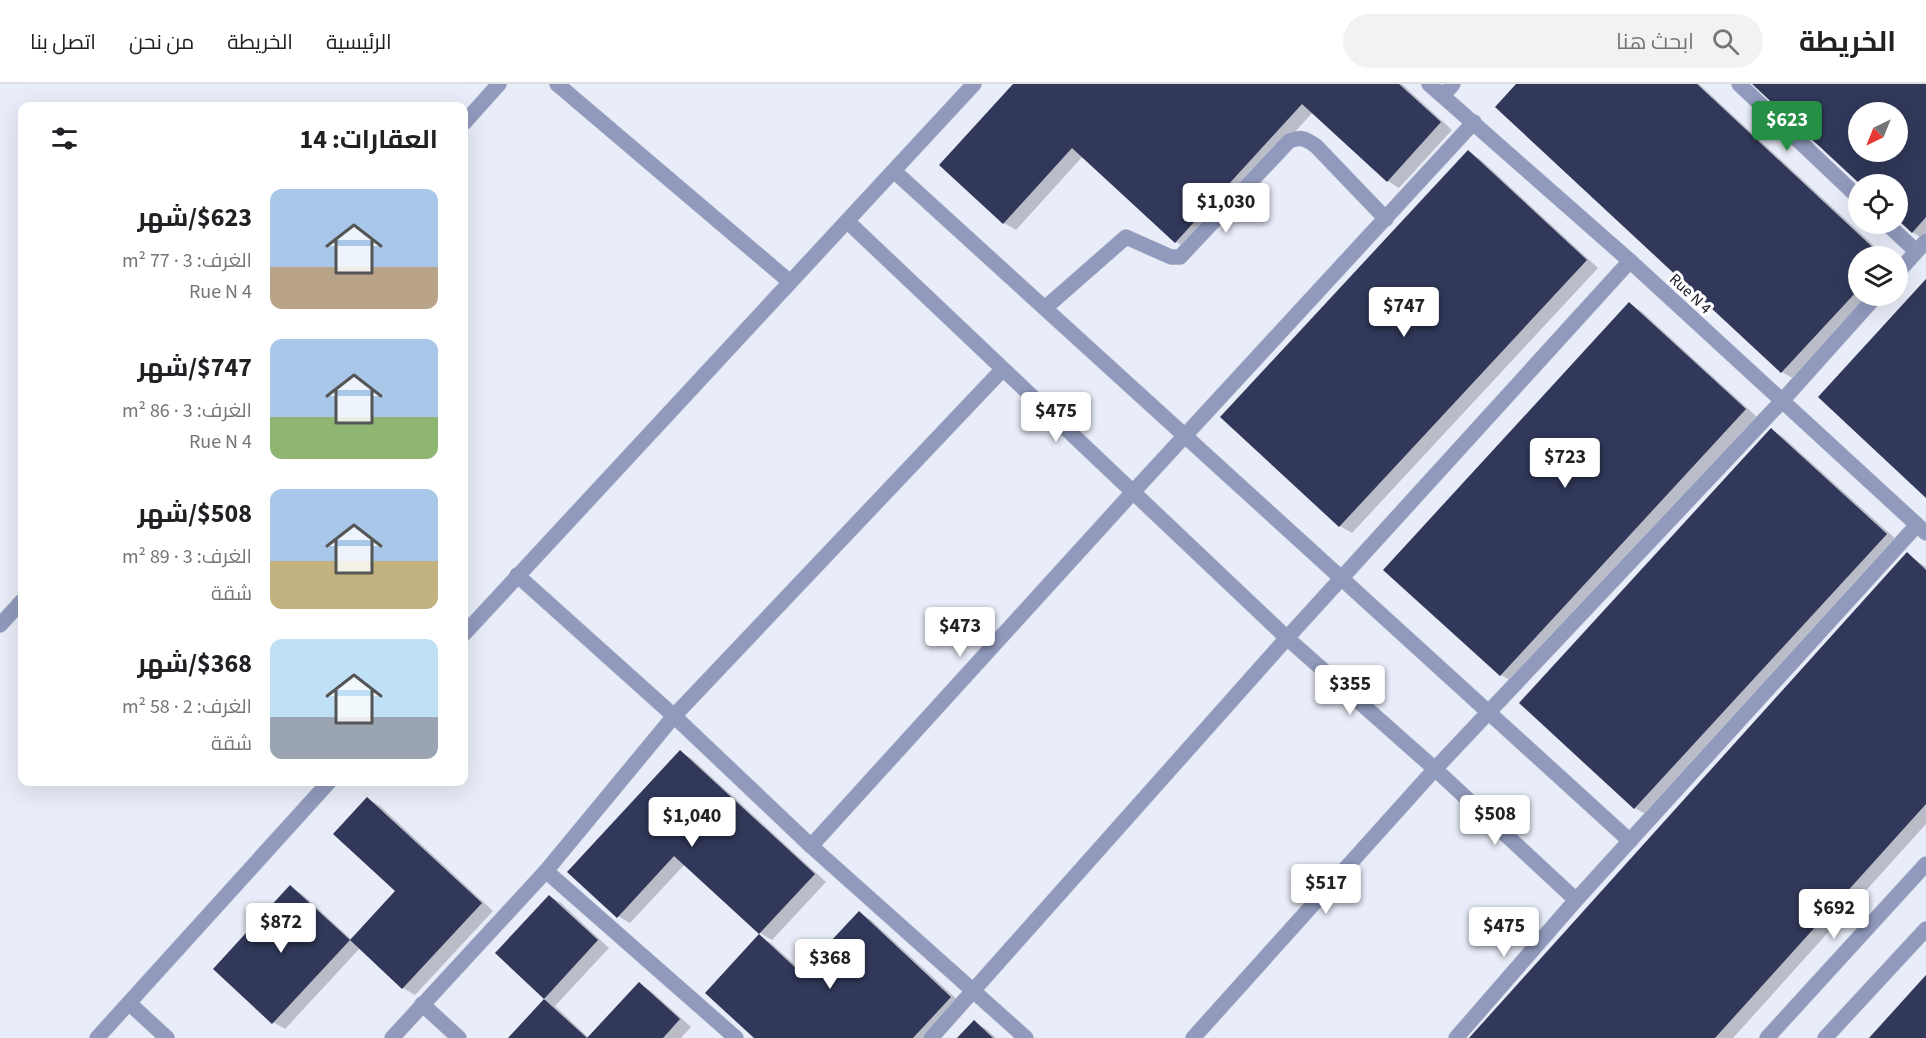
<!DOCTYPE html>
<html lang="ar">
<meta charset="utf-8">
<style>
:root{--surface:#fff;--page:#f2f2f2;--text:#202124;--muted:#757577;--line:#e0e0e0;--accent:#258f46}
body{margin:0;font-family:"Source Sans 3",Cairo,sans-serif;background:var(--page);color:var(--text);direction:rtl;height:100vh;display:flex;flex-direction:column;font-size:22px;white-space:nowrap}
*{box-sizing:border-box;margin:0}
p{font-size:20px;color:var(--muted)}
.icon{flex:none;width:33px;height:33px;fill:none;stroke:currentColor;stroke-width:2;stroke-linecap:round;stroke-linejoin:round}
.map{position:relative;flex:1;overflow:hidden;direction:ltr}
.details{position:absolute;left:18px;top:18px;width:450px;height:684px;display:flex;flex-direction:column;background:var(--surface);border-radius:12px;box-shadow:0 6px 24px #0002;direction:rtl}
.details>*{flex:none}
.needle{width:39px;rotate:223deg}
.fabs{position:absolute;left:1848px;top:18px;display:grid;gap:12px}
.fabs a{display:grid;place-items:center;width:60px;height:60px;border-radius:50%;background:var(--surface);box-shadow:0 6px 24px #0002;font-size:30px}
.price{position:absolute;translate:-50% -51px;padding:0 14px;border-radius:6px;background:#fff;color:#222;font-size:20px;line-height:39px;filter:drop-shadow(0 2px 3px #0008)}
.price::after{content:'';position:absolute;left:50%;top:36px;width:18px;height:14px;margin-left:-9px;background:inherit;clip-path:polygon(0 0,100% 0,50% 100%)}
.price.active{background:var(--accent);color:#fff}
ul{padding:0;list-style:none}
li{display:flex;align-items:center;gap:18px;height:150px;padding:0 30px}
li span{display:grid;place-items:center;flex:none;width:168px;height:120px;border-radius:12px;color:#555}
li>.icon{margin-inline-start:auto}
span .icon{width:72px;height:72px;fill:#fffc;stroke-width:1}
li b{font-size:26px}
h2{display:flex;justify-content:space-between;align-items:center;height:72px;padding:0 30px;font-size:26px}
header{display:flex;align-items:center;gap:36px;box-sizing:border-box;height:84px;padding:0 30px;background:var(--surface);border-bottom:2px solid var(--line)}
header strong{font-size:28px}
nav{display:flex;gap:33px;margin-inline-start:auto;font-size:21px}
.search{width:420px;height:54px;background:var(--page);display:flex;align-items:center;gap:15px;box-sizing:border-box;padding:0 21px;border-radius:33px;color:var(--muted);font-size:22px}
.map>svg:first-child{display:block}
.shadow{fill:#0003;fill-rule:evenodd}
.building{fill:#313859;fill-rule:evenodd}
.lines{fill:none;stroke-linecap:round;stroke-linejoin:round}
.minor-casing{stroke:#c7cbd7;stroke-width:16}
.minor{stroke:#919abd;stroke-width:15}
.labels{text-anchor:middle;stroke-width:6;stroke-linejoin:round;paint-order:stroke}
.street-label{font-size:16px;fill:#171a25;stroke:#fff}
</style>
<header>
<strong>الخريطة</strong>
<div class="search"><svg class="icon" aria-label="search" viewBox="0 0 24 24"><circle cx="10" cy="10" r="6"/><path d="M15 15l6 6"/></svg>ابحث هنا</div>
<nav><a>الرئيسية</a><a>الخريطة</a><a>من نحن</a><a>اتصل بنا</a></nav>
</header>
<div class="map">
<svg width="1926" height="954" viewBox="0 0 1926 954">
<rect width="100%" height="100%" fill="#e9edf9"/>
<!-- shadow -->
<g class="shadow">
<polygon points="1015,0 1402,0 1452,46 1399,104 1388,97 1313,28 1188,165 1176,158 1083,72 1016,146 1004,139"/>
<polygon points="1518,0 1699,0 1885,172 1858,172 1858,212 1872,212 1794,295 1782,288 1497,23"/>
<path d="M1754,0H1926V153L1924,155L1912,148L1898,134V100H1862ZM1858,28H1898V68H1858Z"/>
<polygon points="1468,68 1480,75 1598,184 1352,449 1340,442 1222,333"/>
<polygon points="1629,220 1641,227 1757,333 1513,598 1501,591 1386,486"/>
<polygon points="1771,346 1783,353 1898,457 1647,731 1635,724 1521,619"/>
<polygon points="1907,470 1926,483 1926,740 1733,954 1471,954"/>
<polygon points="681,668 692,675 826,798 772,856 760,849 685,780 630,839 618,832"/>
<polygon points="368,715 380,722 493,827 415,911 403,904 360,864 285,945 273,938 290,803 302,810 352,856 397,807"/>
<polygon points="549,812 561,819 609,864 555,922 589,954 639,900 651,907 691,943 681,954 510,954 546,915 497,869"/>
<polygon points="859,829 871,836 962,920 931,954 756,954 759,852 771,859 804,889"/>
<polygon points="974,938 986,945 996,954 959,954"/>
</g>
<!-- building -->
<g class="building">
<polygon points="1013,0 1399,0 1441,38 1387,98 1302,20 1175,159 1072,64 1003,140 939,81"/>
<polygon points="1516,0 1697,0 1882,172 1858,172 1858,206 1781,289 1495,23"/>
<path d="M1752,0H1926V133L1912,149L1898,136V100H1860ZM1858,28H1898V68H1858Z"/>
<polygon points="1468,66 1587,176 1339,443 1220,333"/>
<polygon points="1926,195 1926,414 1818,313"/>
<polygon points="1629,218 1746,325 1500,592 1383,486"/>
<polygon points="1771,344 1887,450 1634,725 1519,619"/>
<polygon points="1907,468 1926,486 1926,720 1715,954 1469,954"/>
<polygon points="680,666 815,790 759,850 674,772 617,834 567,788"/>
<polygon points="367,713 482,819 402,905 350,856 395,807 333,750"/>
<polygon points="290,801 350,856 272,940 213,885"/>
<polygon points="549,811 598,856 544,915 587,954 639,898 680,935 663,954 508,954 544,915 495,869"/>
<polygon points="859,827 951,913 913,954 754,954 705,909 759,850 801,889"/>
<polygon points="1926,891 1926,954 1869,954"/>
<polygon points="974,936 993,954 957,954"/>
</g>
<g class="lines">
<!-- minor casing -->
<g class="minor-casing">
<g id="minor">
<polyline points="557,0 790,198"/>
<polyline points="1429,0 1630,177 1926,449"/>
<polyline points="1739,0 1858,113"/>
<polyline points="1443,12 1453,0"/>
<polyline points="464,39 499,0"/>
<polyline points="894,87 1630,757"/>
<polyline points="847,137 1287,554 1435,685 1576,816"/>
<polyline points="1887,140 1916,167"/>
<polyline points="1898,188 1926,157"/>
<path d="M1045,224L1126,153L1171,173H1180L1289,57C1301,52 1306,55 1316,62L1386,135"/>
<polyline points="517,491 674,632 811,762 1026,954"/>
<polyline points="0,541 22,517"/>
<polyline points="464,550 974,0"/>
<polyline points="811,762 1133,408 1474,38"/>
<polyline points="546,787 736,954"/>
<polyline points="129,919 167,954"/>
<polyline points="422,920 459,954"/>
<polyline points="97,954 329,698"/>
<polyline points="392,954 546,787 674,632 1002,286"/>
<polyline points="931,954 1287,554 1630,177"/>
<polyline points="1193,954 1435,685 1782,317 1876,212"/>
<polyline points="1456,954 1576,816 1917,441"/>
<polyline points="1767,954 1926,780"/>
<polyline points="1825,954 1926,845"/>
</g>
</g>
<!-- minor -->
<use href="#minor" class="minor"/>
</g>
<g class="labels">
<!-- street labels -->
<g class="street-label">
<text transform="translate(1691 209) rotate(43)" y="6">Rue N 4</text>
</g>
</g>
</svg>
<div class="fabs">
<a><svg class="needle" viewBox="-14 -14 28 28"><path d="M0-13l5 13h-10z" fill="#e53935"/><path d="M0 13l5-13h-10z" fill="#757577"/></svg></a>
<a><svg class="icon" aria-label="locate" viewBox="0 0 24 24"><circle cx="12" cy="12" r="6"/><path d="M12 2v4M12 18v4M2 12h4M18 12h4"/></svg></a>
<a><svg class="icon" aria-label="layers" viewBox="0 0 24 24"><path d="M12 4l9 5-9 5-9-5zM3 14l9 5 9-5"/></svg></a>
</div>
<b class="price active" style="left:1787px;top:68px">$623</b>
<b class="price" style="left:1226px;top:150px">$1,030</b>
<b class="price" style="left:1404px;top:254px">$747</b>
<b class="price" style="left:1056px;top:359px">$475</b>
<b class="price" style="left:1565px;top:405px">$723</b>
<b class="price" style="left:960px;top:574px">$473</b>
<b class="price" style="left:1350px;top:632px">$355</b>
<b class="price" style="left:1495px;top:762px">$508</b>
<b class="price" style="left:692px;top:764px">$1,040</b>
<b class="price" style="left:1326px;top:831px">$517</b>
<b class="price" style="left:1834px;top:856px">$692</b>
<b class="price" style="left:281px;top:870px">$872</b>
<b class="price" style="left:1504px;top:874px">$475</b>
<b class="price" style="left:830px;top:906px">$368</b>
<section class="details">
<h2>العقارات: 14<svg class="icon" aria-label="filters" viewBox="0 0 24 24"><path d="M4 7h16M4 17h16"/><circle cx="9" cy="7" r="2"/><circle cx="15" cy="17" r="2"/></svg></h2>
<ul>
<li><span style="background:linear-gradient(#a9c7e8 65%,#b9a48a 0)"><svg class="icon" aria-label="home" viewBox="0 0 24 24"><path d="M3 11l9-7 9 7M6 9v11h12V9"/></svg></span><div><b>$623/شهر</b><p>الغرف: 3 · 77 m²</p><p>Rue N 4</p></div></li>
<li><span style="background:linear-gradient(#a9c7e8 65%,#8fb573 0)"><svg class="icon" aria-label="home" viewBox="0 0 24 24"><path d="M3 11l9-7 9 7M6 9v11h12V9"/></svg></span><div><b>$747/شهر</b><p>الغرف: 3 · 86 m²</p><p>Rue N 4</p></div></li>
<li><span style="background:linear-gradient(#a9c7e8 60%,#c2b280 0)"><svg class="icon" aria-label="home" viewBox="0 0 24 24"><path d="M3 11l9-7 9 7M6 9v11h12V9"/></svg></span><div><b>$508/شهر</b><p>الغرف: 3 · 89 m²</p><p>شقة</p></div></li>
<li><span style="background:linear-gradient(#bfe0f5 65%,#9aa5b1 0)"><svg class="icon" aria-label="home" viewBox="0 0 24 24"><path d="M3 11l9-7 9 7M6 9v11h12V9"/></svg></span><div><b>$368/شهر</b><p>الغرف: 2 · 58 m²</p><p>شقة</p></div></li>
</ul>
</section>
</div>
